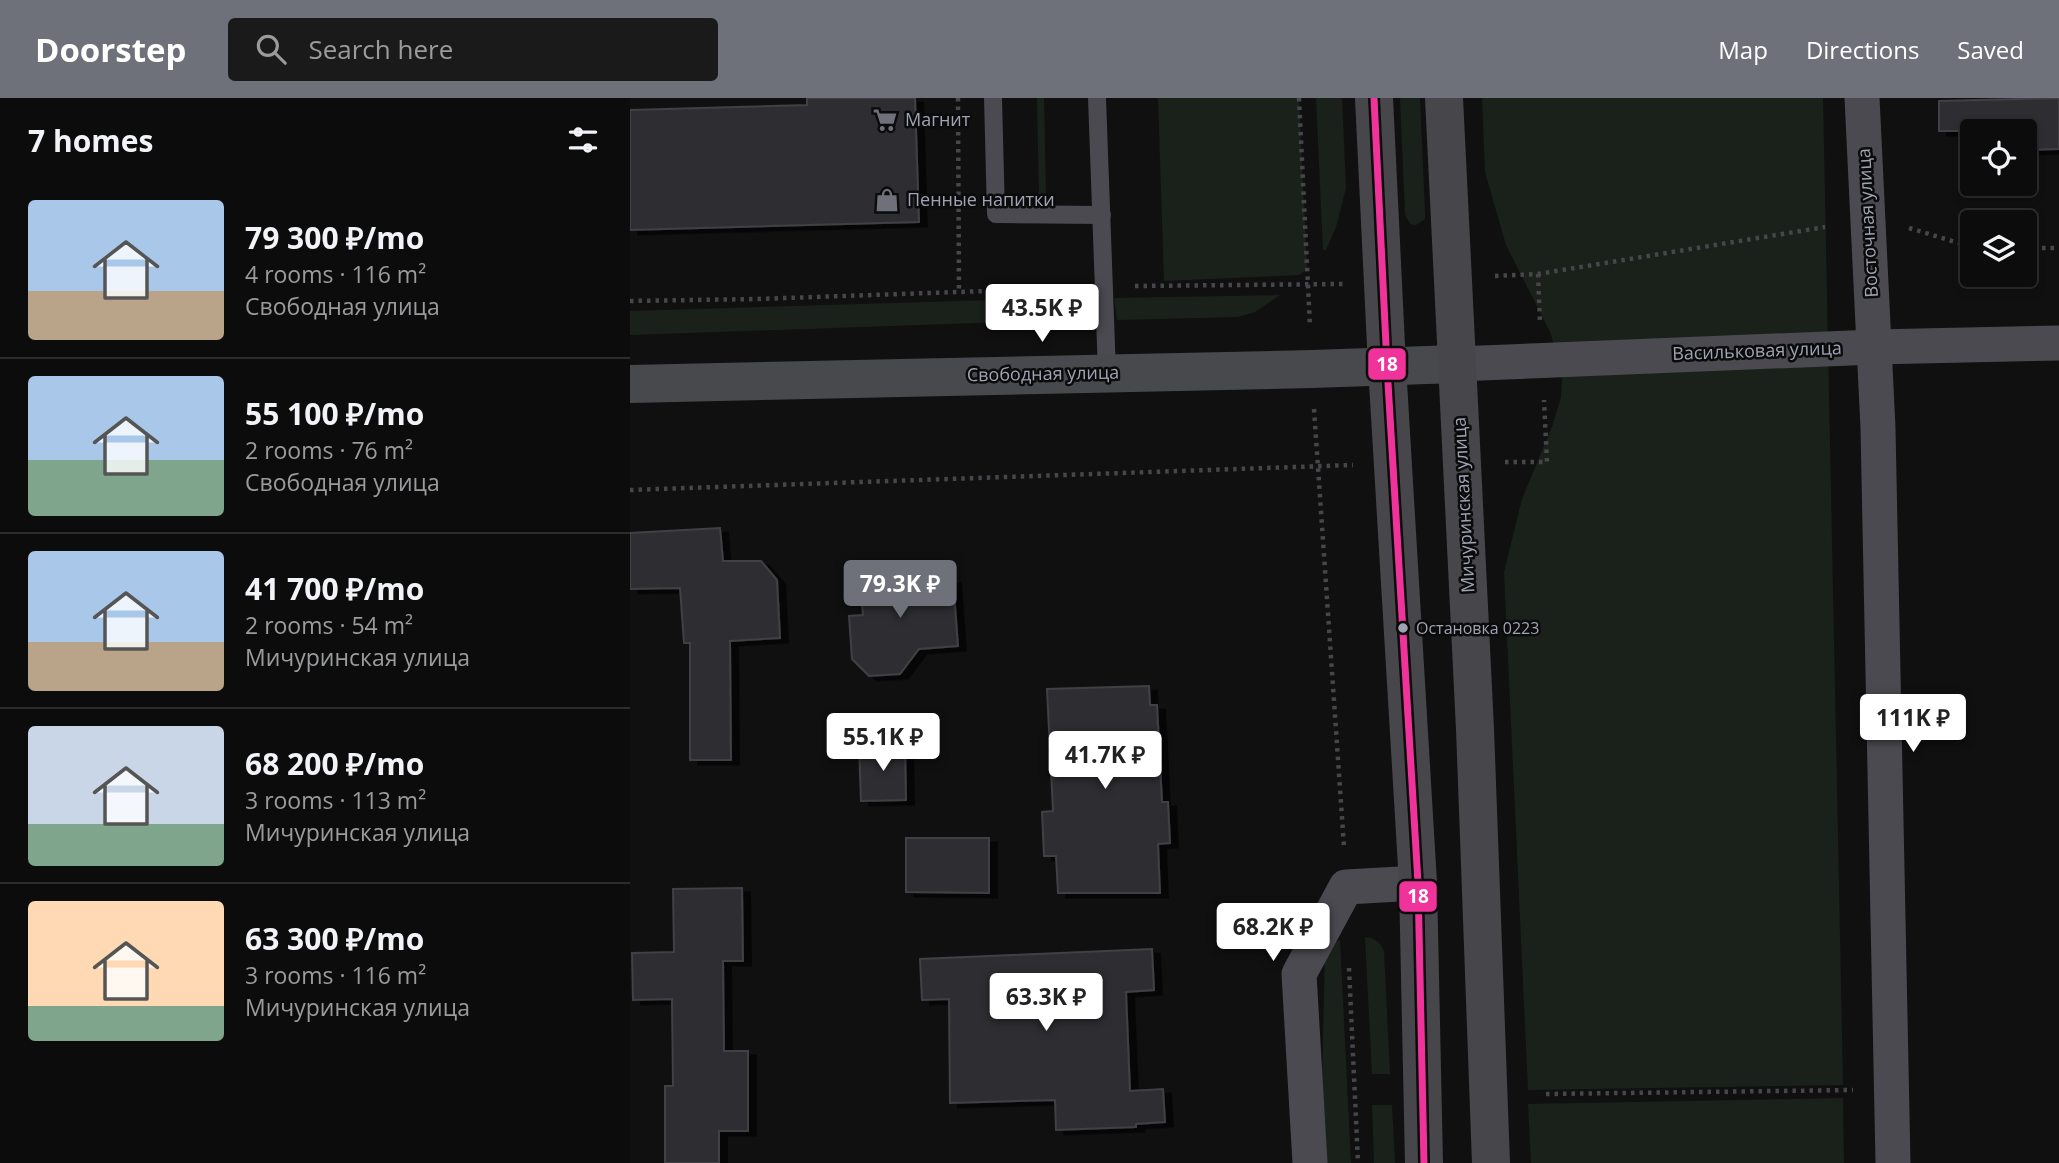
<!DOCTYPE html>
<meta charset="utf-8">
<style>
:root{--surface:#0c0c0d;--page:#1a1a1b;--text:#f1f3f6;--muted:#9a9b9d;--line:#2c2c2e;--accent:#6e707a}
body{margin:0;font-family:"Open Sans",sans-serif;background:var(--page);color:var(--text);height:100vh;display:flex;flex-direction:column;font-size:26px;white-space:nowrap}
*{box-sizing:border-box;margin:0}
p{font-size:23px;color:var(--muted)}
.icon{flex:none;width:38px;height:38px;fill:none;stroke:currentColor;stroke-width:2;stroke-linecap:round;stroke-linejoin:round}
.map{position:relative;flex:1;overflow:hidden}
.side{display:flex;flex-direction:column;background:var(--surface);width:630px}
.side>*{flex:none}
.controls{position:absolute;left:1330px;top:21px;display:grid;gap:14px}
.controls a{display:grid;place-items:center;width:77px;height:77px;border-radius:7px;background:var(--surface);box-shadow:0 4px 10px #0003,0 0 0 2px var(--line);font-size:35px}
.price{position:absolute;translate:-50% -60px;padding:0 16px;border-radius:7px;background:#fff;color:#222;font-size:23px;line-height:46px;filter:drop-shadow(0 2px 4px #0008)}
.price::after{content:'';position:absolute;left:50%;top:42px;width:21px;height:16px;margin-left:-10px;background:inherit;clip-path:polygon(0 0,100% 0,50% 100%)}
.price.current{background:var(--accent);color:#fff}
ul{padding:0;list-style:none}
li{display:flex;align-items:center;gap:21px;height:175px;padding:0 28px}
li+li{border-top:2px solid var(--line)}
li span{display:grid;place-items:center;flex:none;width:196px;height:140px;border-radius:7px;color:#555}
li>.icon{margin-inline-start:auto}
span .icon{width:84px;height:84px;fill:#fffc;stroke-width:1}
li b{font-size:30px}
h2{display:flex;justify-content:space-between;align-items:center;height:84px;padding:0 28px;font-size:30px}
header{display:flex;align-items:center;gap:42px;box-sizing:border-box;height:98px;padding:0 35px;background:var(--accent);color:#fff}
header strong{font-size:33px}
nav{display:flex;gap:38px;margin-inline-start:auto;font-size:24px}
.search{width:490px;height:63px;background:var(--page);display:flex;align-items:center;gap:18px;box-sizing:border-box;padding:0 24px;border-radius:7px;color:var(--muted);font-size:26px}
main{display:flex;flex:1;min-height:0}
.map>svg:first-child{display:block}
.green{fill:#1a211b}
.building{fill:#2f2f31;stroke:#3f3f45;stroke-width:2;filter:url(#shadow)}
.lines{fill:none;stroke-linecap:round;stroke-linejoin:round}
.path{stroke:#46464b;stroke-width:4.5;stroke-dasharray:3.5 5;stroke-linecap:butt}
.lane{stroke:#4a4a50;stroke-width:18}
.street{stroke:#4a4a50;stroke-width:35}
.secondary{stroke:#48494d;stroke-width:38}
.primary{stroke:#47474b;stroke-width:38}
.bus-1-casing{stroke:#0b0b0c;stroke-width:12}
.bus-1{stroke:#ef339a;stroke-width:7}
.bus-dot{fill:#a0a3b3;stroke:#0b0b0c;stroke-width:2.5}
.labels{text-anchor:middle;stroke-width:5;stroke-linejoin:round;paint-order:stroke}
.bus-label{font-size:16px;fill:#a0a3b3;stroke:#0b0b0c;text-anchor:start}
.poi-label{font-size:18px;fill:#a0a3b3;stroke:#0b0b0c;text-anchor:start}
.street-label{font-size:18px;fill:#a0a3b3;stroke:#0b0b0c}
.line-badge{stroke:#0b0b0c;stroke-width:2.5}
.badge-label{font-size:19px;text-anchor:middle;font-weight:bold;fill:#fff}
</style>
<header>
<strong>Doorstep</strong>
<div class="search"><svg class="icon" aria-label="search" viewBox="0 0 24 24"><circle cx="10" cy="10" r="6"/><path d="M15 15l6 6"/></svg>Search here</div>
<nav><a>Map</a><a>Directions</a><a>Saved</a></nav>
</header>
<main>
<section class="side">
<h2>7 homes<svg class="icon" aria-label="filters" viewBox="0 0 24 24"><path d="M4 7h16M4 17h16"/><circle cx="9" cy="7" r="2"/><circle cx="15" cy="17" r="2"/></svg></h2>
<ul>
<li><span style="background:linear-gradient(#a9c7e8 65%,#b9a48a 0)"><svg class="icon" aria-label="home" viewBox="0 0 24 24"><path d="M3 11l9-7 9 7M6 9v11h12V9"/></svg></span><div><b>79 300 ₽/mo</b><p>4 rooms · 116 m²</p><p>Свободная улица</p></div></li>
<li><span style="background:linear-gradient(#a9c7e8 60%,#7fa58c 0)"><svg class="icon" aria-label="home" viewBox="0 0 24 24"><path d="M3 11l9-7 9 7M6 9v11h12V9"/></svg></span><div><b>55 100 ₽/mo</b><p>2 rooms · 76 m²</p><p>Свободная улица</p></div></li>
<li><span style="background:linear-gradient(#a9c7e8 65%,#b9a48a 0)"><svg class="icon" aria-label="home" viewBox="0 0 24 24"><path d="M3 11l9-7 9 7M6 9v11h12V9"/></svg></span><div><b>41 700 ₽/mo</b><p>2 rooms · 54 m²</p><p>Мичуринская улица</p></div></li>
<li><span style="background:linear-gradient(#c9d6e8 70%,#7fa58c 0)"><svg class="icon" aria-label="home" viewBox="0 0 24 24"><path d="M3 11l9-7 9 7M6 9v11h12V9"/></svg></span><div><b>68 200 ₽/mo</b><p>3 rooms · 113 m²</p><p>Мичуринская улица</p></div></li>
<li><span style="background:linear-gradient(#ffd9b3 75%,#7fa58c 0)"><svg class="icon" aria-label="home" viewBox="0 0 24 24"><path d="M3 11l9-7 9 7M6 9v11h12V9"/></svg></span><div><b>63 300 ₽/mo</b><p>3 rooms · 116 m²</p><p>Мичуринская улица</p></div></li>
</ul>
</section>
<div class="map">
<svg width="1429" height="1065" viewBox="0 0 1429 1065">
<defs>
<filter id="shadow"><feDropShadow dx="8" dy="4.5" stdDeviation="0" flood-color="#0009"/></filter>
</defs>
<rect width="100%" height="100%" fill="#101011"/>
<!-- green -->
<g class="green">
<polygon points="407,0 414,0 416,97 409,98"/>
<polygon points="528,0 669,0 677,171 669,177 534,183"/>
<polygon points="686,0 712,0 716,90 706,129 696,152 693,152"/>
<polygon points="770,0 790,0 795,115 795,121 786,127 780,126 775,116"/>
<polygon points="852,0 1193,0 1213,987 898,992 874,474 892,401 923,326 931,299 932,281 921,236 876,147 855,74"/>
<polygon points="650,197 625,214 608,219 487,222 484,200"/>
<polygon points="462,199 462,221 0,237 0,213"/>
<path d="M735,839C745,840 750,844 754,853L760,976H742Z"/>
<polygon points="710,842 721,1065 696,1065 692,988 695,853 702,845"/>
<polygon points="1213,1000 1214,1065 901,1065 898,1006"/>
<polygon points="742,1007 762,1007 765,1065 744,1065"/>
</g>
<!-- building -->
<g class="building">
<polygon points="177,0 285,0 289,124 0,132 0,12 177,7"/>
<polygon points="1429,0 1429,51 1395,52 1395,33 1309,33 1309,3"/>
<polygon points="90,430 93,463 131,463 147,482 150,540 100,543 101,662 60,662 60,545 54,545 50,490 0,491 0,435"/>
<polygon points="281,468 282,485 323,481 328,548 289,551 270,576 239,578 222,561 219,518 233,517 229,472"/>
<polygon points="519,588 520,607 527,607 532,704 538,704 540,745 528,746 530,795 428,795 426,758 414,758 412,714 423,713 417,591"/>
<polygon points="275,646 276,702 231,703 229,648"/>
<polygon points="276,740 359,740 359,795 276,794"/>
<polygon points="112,790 113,863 93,863 94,953 118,953 118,1033 89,1033 89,1065 35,1065 35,988 43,988 42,901 3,902 2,855 44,854 43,791"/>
<polygon points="522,851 524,892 496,894 500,993 533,991 535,1024 506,1026 506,1029 426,1032 425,1002 320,1005 319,901 292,902 290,861"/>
</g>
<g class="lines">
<!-- path -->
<g class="path">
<polyline points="328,0 329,195"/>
<polyline points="669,0 680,229"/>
<polyline points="1279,130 1342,149"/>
<polyline points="1395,150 1429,150"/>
<polyline points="908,176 910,224"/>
<polyline points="865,178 908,176 1195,129"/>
<polyline points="505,188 713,186"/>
<polyline points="0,203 127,201 443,190"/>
<polyline points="684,311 714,749"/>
<polyline points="875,364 917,364 914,302"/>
<polyline points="0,392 723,367"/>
<polyline points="719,870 728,1065"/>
<polyline points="916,996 1223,992"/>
</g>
<!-- lane -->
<g class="lane">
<polyline points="363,0 366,116 472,117"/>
<polyline points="467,0 477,275"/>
</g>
<!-- street -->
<g class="street">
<polyline points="1232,0 1248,330 1263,1065"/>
<polyline points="826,266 1244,249 1429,245"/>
<polyline points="680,1065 669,876 716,789 788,785"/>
</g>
<!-- secondary -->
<polyline class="secondary" points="0,286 682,271 826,266"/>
<!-- primary -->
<g class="primary">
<polyline points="744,0 757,268 788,785 794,1065"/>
<polyline points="814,0 845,631 861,1065"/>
</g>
<!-- bus-1 casing -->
<g class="bus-1-casing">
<polyline id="bus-1" points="744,0 757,268 788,785 794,1065"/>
</g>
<!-- bus-1 -->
<use href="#bus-1" class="bus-1"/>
</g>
<!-- icons -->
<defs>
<g id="supermarket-bare" transform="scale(1.89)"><path d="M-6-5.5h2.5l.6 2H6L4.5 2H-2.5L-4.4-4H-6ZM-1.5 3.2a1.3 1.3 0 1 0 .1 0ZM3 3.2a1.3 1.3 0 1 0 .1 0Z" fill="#6e707a" stroke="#0b0b0c" stroke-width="2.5" paint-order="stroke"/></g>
<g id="shop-bare" transform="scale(1.89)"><path d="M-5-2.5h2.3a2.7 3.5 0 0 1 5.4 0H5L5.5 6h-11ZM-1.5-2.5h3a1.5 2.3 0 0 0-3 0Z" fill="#6e707a" stroke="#0b0b0c" stroke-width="2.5" paint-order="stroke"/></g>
</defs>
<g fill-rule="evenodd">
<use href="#supermarket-bare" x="255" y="22"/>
<use href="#shop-bare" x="257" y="102"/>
</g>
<!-- markers -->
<circle class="bus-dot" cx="773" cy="530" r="6"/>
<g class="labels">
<!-- bus labels -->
<g class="bus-label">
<text x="786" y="536">Остановка 0223</text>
</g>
<!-- poi labels -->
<g class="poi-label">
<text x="275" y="28">Магнит</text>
<text x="277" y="108">Пенные напитки</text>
</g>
<!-- street labels -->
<g class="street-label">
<text transform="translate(1238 125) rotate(-93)" y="6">Восточная улица</text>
<text transform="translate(1127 253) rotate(-2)" y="6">Васильковая улица</text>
<text transform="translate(413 276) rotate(-1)" y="6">Свободная улица</text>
<text transform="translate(834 407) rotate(-93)" y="6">Мичуринская улица</text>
</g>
</g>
<g class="line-badge">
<rect x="737" y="249" width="40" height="34" rx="7" fill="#ef339a"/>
<rect x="768" y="782" width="40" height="33" rx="7" fill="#ef339a"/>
</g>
<g class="badge-label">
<text x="757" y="273">18</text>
<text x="788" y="805">18</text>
</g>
</svg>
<div class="controls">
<a><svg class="icon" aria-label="locate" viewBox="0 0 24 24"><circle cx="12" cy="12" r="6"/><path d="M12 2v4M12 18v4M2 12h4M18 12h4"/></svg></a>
<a><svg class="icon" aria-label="layers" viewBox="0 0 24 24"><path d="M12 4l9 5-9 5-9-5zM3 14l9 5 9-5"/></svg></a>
</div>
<b class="price" style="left:412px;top:246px">43.5K ₽</b>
<b class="price current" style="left:270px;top:522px">79.3K ₽</b>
<b class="price" style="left:1283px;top:656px">111K ₽</b>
<b class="price" style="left:253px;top:675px">55.1K ₽</b>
<b class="price" style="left:475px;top:693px">41.7K ₽</b>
<b class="price" style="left:643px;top:865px">68.2K ₽</b>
<b class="price" style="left:416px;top:935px">63.3K ₽</b>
</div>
</main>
